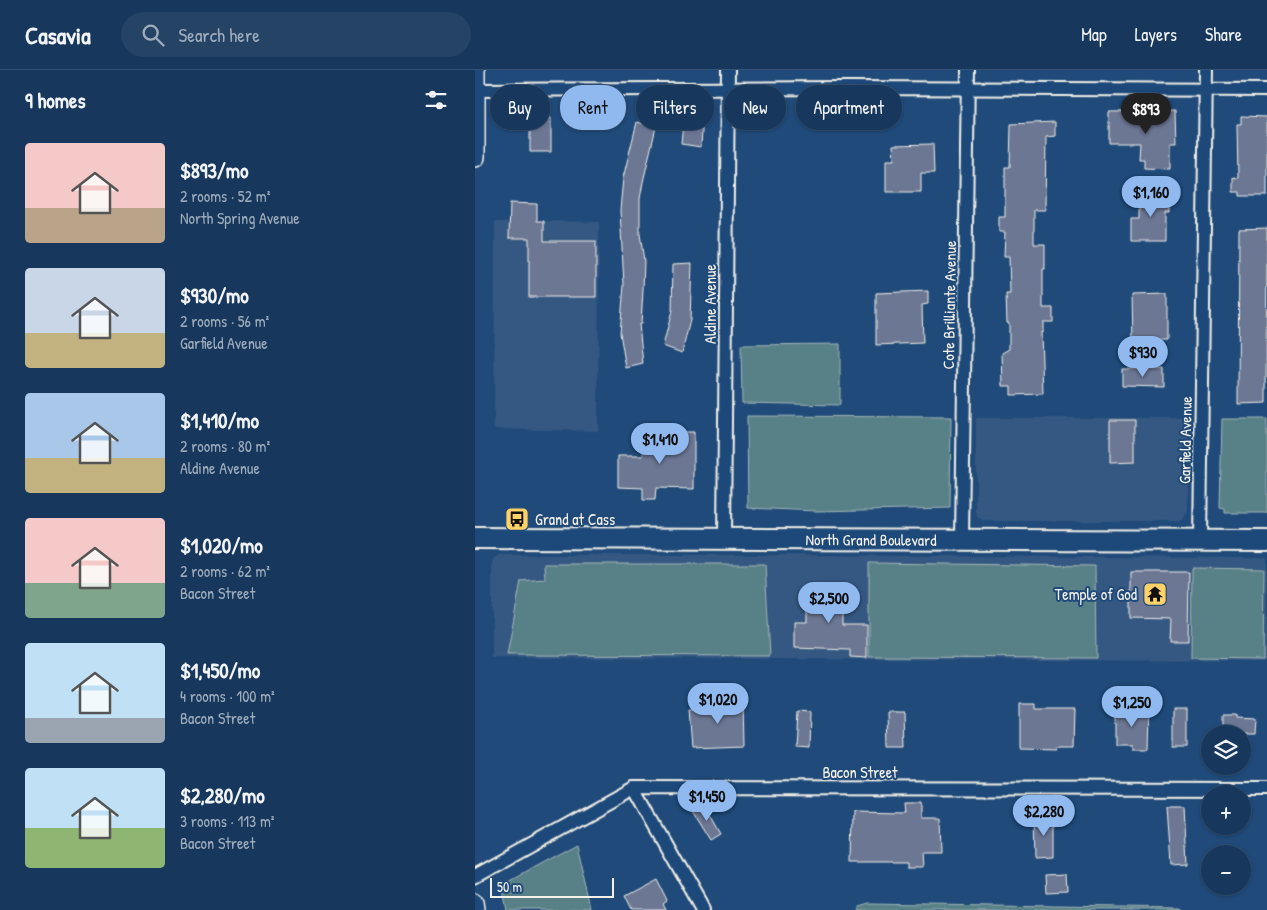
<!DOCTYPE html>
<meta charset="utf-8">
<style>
:root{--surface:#17385c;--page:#244365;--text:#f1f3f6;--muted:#9eacbb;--line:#365272;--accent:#90b9f0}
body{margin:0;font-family:"Patrick Hand",sans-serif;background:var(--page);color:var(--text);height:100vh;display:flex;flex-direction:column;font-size:19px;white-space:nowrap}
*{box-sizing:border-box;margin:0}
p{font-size:16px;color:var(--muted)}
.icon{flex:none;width:28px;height:28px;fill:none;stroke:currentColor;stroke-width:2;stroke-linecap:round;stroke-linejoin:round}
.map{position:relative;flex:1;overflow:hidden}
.sheet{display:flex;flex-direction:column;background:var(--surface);width:475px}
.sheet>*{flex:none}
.top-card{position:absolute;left:15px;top:15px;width:475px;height:45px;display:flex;gap:10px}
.buttons{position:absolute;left:726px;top:655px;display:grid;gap:10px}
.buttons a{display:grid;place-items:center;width:50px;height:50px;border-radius:50%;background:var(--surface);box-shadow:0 1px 4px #0004,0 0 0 1px var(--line);font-size:25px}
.scale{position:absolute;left:15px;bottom:12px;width:124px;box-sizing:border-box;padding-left:5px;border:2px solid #f4f1e8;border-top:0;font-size:14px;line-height:18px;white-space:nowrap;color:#f4f1e8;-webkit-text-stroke:4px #1f4a7a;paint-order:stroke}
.price{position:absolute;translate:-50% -42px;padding:0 11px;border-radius:18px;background:var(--accent);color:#111;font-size:16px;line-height:32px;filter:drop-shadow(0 1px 2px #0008)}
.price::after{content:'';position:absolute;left:50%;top:30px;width:15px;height:11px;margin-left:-8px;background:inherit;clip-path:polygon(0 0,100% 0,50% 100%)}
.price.on{background:#222;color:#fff}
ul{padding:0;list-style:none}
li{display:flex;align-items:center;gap:15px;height:125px;padding:0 25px}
li span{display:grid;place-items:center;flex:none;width:140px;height:100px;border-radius:5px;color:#555}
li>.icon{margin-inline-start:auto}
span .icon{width:60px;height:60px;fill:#fffc;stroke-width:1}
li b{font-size:21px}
h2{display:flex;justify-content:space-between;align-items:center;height:60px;padding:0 25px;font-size:21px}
.chip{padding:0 18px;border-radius:22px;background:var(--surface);box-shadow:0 1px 4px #0004,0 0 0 1px var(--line);font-size:18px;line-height:45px}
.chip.on{background:var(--accent);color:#111}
header{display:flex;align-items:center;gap:30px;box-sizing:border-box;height:70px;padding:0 25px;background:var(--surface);border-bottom:1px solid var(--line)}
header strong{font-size:24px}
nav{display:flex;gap:28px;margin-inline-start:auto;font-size:18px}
.search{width:350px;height:45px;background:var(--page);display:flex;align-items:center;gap:12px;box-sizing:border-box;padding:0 18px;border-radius:28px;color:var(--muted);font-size:19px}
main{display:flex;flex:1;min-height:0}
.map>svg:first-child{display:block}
.built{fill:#365882}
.green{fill:#588087;stroke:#a6b8b8}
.building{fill:#6c7794;stroke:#f4f1e8}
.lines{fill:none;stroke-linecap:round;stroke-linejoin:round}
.minor-casing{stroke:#f4f1e8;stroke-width:16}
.secondary-casing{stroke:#f4f1e8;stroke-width:22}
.primary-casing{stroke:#f4f1e8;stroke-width:24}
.minor{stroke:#1f4a7a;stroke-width:12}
.secondary{stroke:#1f4a7a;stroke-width:19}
.primary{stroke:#1f4a7a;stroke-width:20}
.labels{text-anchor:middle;stroke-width:4;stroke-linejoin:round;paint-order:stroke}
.street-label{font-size:16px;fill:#f4f1e8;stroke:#1f4a7a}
.poi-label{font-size:16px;fill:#f4f1e8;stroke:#1f4a7a;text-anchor:start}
</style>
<header>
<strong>Casavia</strong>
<div class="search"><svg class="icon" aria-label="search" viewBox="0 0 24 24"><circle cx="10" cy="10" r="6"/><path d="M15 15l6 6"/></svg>Search here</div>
<nav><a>Map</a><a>Layers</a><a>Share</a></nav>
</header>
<main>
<section class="sheet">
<h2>9 homes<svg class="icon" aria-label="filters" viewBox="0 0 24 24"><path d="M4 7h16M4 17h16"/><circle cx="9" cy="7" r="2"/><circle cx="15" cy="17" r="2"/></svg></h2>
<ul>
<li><span style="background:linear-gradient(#f6c9c9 65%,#b9a48a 0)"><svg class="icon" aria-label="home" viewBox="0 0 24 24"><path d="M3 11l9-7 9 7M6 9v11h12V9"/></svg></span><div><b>$893/mo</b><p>2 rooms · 52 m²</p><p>North Spring Avenue</p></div></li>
<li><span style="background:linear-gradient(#c9d6e8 65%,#c2b280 0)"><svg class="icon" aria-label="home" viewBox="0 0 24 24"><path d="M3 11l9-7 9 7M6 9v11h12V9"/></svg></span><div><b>$930/mo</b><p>2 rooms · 56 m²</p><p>Garfield Avenue</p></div></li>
<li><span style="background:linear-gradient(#a9c7e8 65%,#c2b280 0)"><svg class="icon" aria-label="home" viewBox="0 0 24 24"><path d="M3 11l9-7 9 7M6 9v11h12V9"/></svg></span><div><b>$1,410/mo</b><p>2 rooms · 80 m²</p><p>Aldine Avenue</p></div></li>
<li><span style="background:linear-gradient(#f6c9c9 65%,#7fa58c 0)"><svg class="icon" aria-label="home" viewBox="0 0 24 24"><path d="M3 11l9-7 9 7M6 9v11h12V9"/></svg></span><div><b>$1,020/mo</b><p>2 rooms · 62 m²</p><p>Bacon Street</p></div></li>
<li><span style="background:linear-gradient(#bfe0f5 75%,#9aa5b1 0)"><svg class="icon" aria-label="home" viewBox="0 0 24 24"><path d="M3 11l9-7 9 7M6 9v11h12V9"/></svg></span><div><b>$1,450/mo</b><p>4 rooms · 100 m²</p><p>Bacon Street</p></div></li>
<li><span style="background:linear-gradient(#bfe0f5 60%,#8fb573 0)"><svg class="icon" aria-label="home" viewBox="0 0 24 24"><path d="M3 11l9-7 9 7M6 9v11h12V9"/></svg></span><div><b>$2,280/mo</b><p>3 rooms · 113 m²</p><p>Bacon Street</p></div></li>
</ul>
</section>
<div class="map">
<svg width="792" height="840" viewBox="0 0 792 840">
<rect width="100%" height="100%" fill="#1f4a7a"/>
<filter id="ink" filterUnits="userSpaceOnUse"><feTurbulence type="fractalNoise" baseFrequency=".02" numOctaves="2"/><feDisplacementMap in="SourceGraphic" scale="10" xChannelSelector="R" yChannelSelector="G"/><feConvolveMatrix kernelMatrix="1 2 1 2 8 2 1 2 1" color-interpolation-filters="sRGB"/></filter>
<g filter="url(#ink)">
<!-- built -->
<g class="built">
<polygon points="69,151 124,152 123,361 19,359 20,152"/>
<polygon points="501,348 714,348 713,441 708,449 704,451 510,451 502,447 501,442"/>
<polygon points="24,485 291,485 792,488 792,591 17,588 17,492 19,488"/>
</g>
<!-- green -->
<g class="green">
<polygon points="365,274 365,335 267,333 266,275"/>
<polygon points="272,346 476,347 475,438 342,441 273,438"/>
<polygon points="747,349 792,349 792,443 750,443 750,439 745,438"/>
<polygon points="394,493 620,496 621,588 394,587"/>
<polygon points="69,494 290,494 295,586 32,585 46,511 70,509"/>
<polygon points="717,498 789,499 788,589 716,588"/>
<polygon points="102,774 117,840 33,840 28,814"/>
<polygon points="392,833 705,838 705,840 380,840 382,836"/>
</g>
<!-- building -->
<g class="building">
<polygon points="700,41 701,73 695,73 695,99 669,98 669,89 664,89 665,73 634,73 634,42"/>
<polygon points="209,43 228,44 226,77 206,74"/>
<polygon points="766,46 792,47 792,126 765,126 765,122 758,122 758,107 763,108 762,54 766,54"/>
<polygon points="55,47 76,48 76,82 55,82"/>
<polygon points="162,52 181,57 168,112 165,129 165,164 169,191 168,220 166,254 164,254 168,294 151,298 145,263 149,215 145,140 148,108"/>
<polygon points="580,52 580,66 571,67 570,140 559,140 559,174 570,174 570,199 568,199 568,238 578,238 578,252 568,252 568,262 566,262 568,324 536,325 536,316 528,316 527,283 534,279 534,253 532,253 531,224 535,224 534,187 529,187 530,162 524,162 524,147 530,147 530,97 535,97 536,54"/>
<polygon points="458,74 459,103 446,103 446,122 411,122 411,90 419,90 418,75"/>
<polygon points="664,124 694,124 694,143 690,143 690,171 656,171 656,149 664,149"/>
<polygon points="35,133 62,134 62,151 69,151 69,171 121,171 121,227 54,227 54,168 34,168"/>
<polygon points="792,158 791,333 763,334 764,159"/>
<polygon points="217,193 215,250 207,283 188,276 197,241 198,194"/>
<polygon points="453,221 453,234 447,235 448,273 401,275 401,223"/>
<polygon points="692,224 692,270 658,271 657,225"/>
<polygon points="647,299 689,299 689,317 647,316"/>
<polygon points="635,350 660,350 660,392 635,393"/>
<polygon points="197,362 219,362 219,419 181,418 180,430 168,430 168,418 143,417 143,386 168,386 169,368 197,369"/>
<polygon points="656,502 714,502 713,571 695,571 696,549 656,548"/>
<polygon points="332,515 367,516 367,555 392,555 392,588 375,587 375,580 319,578 319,552 332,552"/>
<polygon points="239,630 268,630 269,676 216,678 213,640 239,639"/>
<polygon points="544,634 561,634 561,639 600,639 599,676 581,676 581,679 544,678"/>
<polygon points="640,637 654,637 654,642 674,642 673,679 658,679 658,674 640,674"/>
<rect x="698" y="639" width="14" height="38"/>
<polygon points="322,641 335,642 334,678 320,677"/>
<polygon points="413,642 430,642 431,678 414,678"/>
<polygon points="748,645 760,645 760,648 780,649 779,664 748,664"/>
<polygon points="429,733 446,733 446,748 465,748 466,782 447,782 448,797 431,797 431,792 377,792 378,742 430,743"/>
<polygon points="229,734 246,764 236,770 218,741"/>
<polygon points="692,736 710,736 713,794 696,795"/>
<polygon points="559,746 578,746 578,787 560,788"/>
<polygon points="592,804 593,822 571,823 570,805"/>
<polygon points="181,809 192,831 188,834 191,840 156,840 149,826"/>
</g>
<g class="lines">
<!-- minor casing -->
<g class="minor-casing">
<g id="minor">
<polyline points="0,20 373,18 792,20"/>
<polyline points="249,469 253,0"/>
<polyline points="487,470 493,0"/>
<polyline points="725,471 731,0"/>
<polyline points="159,718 228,840"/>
<polyline points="0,806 159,718 792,719"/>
</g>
</g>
<!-- secondary casing -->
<g class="secondary-casing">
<g id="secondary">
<polyline points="0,87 0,0"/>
<polyline points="0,833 1,840"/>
</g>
</g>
<!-- primary casing -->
<g class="primary-casing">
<g id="primary">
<path id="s1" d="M0,468L792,471"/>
</g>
</g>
<!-- minor -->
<use href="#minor" class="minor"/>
<!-- secondary -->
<use href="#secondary" class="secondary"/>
<!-- primary -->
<use href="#primary" class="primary"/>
</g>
</g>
<!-- icons -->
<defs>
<g id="bus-square" transform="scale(1.25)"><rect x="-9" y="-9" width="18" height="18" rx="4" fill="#ffd166" stroke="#1f4a7a"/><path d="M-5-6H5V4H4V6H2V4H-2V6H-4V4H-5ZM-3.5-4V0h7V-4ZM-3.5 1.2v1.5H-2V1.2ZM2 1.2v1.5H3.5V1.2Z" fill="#111"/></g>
<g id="temple-square" transform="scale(1.25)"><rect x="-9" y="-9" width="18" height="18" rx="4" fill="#ffd166" stroke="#1f4a7a"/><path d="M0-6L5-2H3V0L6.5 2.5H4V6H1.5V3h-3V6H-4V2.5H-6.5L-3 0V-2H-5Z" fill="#111"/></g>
</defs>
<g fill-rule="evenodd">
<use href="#bus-square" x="42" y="449"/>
<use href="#temple-square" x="680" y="524"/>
</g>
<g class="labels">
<!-- street labels -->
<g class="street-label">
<text transform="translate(235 234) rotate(-90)" y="6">Aldine Avenue</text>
<text transform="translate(474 235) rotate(-89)" y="6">Cote Brilliante Avenue</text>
<text transform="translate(710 370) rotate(-89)" y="6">Garfield Avenue</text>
<text dy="6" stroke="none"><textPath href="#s1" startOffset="396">North Grand Boulevard</textPath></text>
<text x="385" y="708">Bacon Street</text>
</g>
<!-- poi labels -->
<g class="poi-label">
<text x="60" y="455">Grand at Cass</text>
<text x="662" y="530" text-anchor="end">Temple of God</text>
</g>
</g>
</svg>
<div class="buttons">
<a><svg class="icon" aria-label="layers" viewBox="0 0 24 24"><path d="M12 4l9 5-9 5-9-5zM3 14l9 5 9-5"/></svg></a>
<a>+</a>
<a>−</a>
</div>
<div class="scale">50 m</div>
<b class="price on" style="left:671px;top:65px">$893</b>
<b class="price" style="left:676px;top:148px">$1,160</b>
<b class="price" style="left:668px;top:308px">$930</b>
<b class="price" style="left:185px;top:395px">$1,410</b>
<b class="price" style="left:354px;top:554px">$2,500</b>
<b class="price" style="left:243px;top:655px">$1,020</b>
<b class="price" style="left:657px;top:658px">$1,250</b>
<b class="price" style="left:232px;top:752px">$1,450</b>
<b class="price" style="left:569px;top:767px">$2,280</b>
<div class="top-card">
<a class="chip">Buy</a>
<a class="chip on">Rent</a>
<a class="chip">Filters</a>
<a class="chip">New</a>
<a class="chip">Apartment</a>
</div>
</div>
</main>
